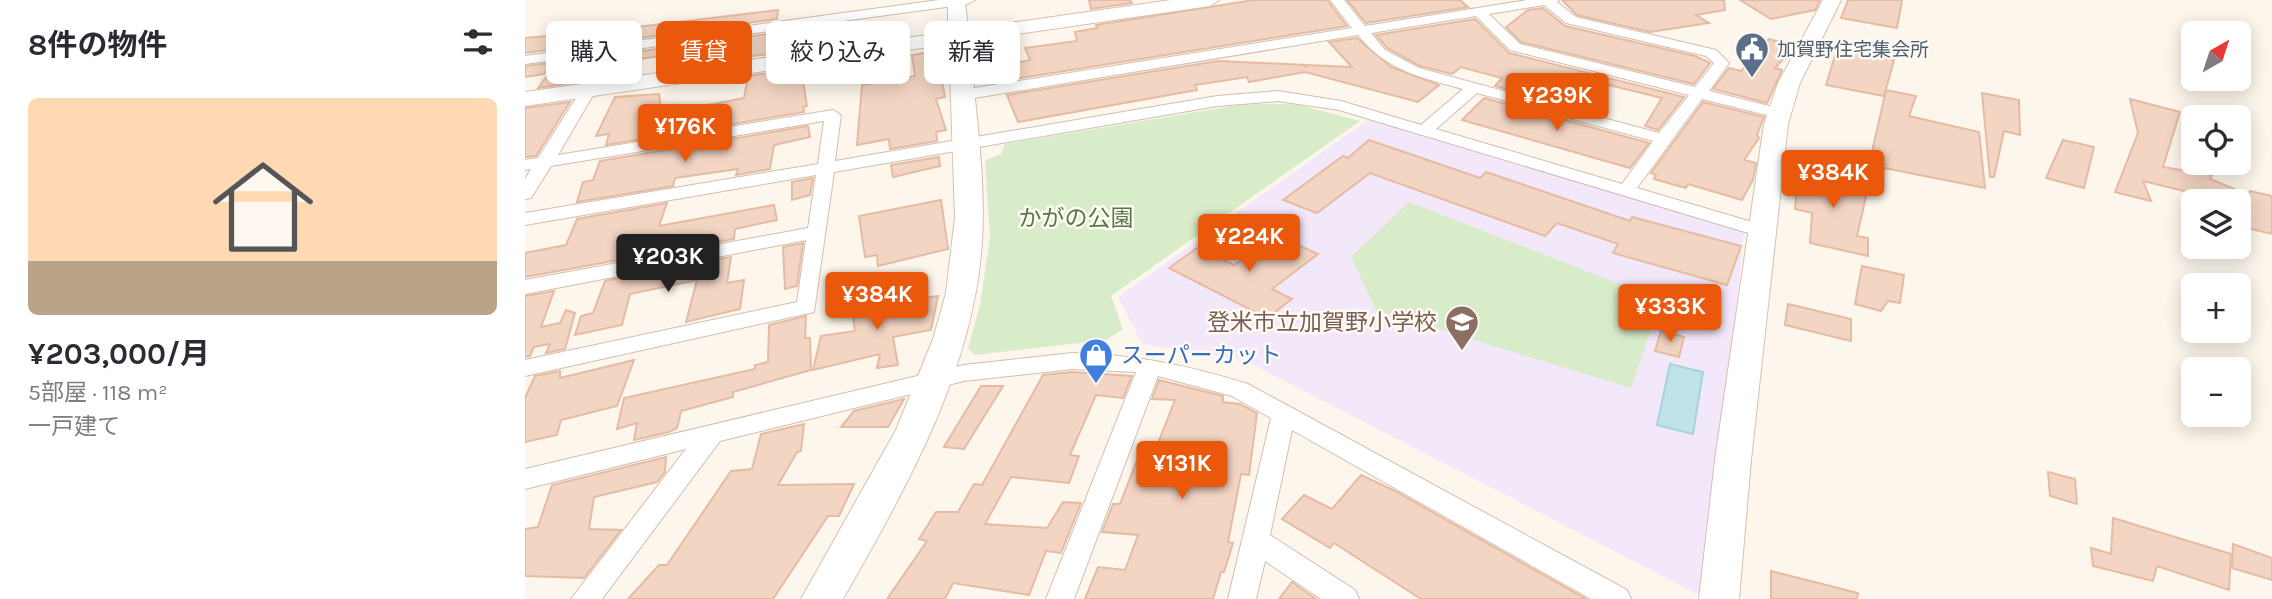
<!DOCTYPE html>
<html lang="ja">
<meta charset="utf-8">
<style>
:root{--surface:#fff;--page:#f7f7f7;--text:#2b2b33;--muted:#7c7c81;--line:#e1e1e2;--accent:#ea580c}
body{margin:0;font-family:Karla,"Noto Sans JP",sans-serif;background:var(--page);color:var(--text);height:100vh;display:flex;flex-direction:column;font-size:26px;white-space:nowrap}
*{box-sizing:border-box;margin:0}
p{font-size:23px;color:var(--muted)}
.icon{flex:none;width:38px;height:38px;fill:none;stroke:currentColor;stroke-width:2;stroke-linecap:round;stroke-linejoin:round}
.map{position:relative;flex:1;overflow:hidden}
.panel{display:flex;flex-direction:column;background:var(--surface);width:525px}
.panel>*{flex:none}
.banner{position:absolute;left:21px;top:21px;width:665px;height:63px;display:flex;gap:14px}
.needle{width:46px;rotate:39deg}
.controls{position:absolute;left:1656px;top:21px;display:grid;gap:14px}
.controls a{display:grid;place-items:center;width:70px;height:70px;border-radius:10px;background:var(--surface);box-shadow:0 4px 18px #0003;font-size:35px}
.price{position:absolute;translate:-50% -60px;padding:0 16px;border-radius:7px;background:var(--accent);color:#fff;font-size:23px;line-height:46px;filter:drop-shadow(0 2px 4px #0008)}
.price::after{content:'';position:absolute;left:50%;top:42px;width:21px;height:16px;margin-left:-10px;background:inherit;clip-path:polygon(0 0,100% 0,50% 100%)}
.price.selected{background:#222;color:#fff}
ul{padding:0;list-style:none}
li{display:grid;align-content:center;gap:14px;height:371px;padding:0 28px}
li+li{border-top:2px solid var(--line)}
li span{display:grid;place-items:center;height:217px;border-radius:10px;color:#555}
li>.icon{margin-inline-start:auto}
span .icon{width:126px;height:126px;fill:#fffc;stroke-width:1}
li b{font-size:30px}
h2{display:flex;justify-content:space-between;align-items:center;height:84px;padding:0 28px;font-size:30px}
.pill{padding:0 24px;border-radius:10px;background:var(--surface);box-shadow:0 4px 18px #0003;font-size:24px;line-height:63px}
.pill.selected{background:var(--accent);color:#fff}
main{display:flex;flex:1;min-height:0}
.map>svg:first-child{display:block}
.education{fill:#f3e8fa}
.green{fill:#d8ecc9}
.water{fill:#bfe3e8;stroke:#a5d3da;stroke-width:2}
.building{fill:#f3d5c3;stroke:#e6bba3;stroke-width:2}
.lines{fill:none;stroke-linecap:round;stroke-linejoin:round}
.street-casing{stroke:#d1beb0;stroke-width:2}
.secondary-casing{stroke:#d6c0b0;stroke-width:2}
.street{fill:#fff;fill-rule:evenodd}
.secondary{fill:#fff;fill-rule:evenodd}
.labels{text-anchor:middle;stroke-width:5;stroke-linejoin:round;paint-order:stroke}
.far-service-label{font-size:19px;fill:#4e5e75;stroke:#fffaf3;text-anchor:start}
.park-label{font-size:23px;fill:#537a41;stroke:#fffaf3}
.education-label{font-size:23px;fill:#785e54;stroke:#fffaf3;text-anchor:end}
.shop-label{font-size:23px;fill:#366cbe;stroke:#fffaf3;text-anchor:start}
</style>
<main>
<section class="panel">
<h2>8件の物件<svg class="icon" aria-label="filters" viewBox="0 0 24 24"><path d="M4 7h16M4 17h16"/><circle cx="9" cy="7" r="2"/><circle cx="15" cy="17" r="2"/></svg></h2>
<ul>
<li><span style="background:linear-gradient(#ffd9b3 75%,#b9a48a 0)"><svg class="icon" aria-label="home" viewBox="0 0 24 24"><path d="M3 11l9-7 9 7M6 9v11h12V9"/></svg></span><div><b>¥203,000/月</b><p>5部屋 · 118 m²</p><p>一戸建て</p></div></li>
</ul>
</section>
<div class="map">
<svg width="1747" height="599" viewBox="0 0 1747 599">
<rect width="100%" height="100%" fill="#fdf6ec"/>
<!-- education -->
<polygon class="education" points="844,119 1219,231 1182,599 719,360 617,344 593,297"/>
<!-- green -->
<g class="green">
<polygon points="719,104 771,104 835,121 586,296 598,329 581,340 450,355 443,348 455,305 465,238 460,160 476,154 480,144"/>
<polygon points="884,202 1136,300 1106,388 851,310 826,257"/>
</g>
<!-- water -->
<polygon class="water" points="1145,364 1178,372 1168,434 1132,425"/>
<!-- building -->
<g class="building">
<polygon points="564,0 605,0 607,3 566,9"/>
<polygon points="729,0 802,0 822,26 477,81 471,66 505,60 500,48 552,41 550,32 572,28 571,25"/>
<polygon points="822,0 935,0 943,7 841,23"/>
<polygon points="1037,0 1199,0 1200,10 1171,15 1184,23 1125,32 1052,15"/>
<polygon points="1215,0 1295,0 1290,10 1246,19"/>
<polygon points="1323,0 1377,0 1372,28 1316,18"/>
<polygon points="1018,8 1040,26 1170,56 1185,63 1169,84 996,42 981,27 1003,10"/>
<polygon points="253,10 252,19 100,40 104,28"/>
<polygon points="950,19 984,53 1159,97 1133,130 1120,126 1137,98 1055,78 1034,103 970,86 977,78 936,67 927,74 895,66 862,48 851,35"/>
<polygon points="250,33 247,54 217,57 218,53 166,62 171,51 93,62 96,54"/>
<polygon points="46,34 36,48 0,53 0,38"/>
<polygon points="832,38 866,67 914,85 893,102 780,72 724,82 722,77 670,85 672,90 493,122 482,95 693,61 781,65 781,68 781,65 827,67 804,42"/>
<polygon points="1244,39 1270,46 1250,68 1257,70 1242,103 1188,89 1204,68 1216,71"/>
<polygon points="1312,49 1369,60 1359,96 1301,85"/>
<polygon points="411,51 420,97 411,99 421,130 411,132 412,141 365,149 364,139 332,145 337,85 390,76 387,55"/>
<polygon points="78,56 62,80 13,88 32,62"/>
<polygon points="26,63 19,74 0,77 0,66"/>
<polygon points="276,68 282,106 278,107 279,112 81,145 84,134 71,136 90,97 134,94 136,111 189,104 219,98 223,76"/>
<polygon points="1361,90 1391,96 1384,116 1454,132 1460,188 1344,165"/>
<polygon points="1457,93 1494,100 1495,135 1479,131 1469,177 1465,177"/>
<polygon points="959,98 1124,143 1105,168 937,120"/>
<polygon points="1605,99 1655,112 1638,167 1687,175 1685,179 1724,195 1725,191 1747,196 1747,234 1722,228 1723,207 1713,205 1713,201 1700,201 1618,181 1626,201 1590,192 1613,133"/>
<polygon points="45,102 11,156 0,157 0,108"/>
<polygon points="1178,102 1239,117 1232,135 1234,138 1219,160 1231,163 1228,180 1217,200 1163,184 1161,188 1129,179 1131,175 1126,173"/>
<polygon points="283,126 285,137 249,145 245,169 211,175 213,169 150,178 148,186 52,202 58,182 68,180 75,161"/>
<polygon points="844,140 955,178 961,172 1105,221 1107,217 1216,246 1202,285 1088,253 1093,244 1032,223 1020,236 845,173 792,213 758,200 818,156 823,158"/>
<polygon points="1538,140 1569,147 1559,188 1521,178"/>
<polygon points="414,157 415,166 368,177 366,165"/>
<polygon points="1273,167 1344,184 1332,236 1343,238 1343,256 1285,243 1287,213 1270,209"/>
<polygon points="288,178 285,195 267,200 267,182"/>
<polygon points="416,200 423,249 353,266 352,255 340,257 334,216"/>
<polygon points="142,203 134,226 249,205 252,220 210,229 209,239 0,277 0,253 41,245 52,219"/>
<polygon points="751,235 793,254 747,289 767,299 742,318 644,268 672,248 709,265"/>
<polygon points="278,243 272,286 260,289 258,247"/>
<polygon points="206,257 202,283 219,280 215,309 161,322 172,280 105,294 97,325 50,335 56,316 68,313 80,281"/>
<polygon points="1337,266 1379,275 1375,303 1363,301 1356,311 1330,304"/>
<polygon points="29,291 16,327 35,323 41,310 50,313 40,349 21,353 25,344 9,347 5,356 0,357 0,296"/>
<polygon points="413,296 406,330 368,337 373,365 352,368 355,354 288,370 296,336 330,331 326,305 355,299 355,304"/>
<polygon points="1263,304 1326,319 1326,341 1260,325"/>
<polygon points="281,316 280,338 285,338 286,370 208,392 208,397 156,411 152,428 144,432 109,440 112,423 92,429 99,398 230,369 230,365 243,362 244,325"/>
<polygon points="1136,331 1159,337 1154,357 1130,351"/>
<polygon points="109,360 92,406 36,420 32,435 0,442 0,398 10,376 35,371 35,378"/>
<polygon points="547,372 607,376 598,398 571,395 545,455 554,456 544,483 486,477 460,524 522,528 538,502 556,503 536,553 521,551 504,595 428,583 420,599 362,599 402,541 394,539 411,512 433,512 449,484 457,485 518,375"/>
<polygon points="634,380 698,396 698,402 715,404 732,413 724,475 716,474 703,542 708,543 699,572 696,572 688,599 560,599 573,567 600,570 613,535 577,532 588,504 595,504 612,460 626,461 650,400 627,399"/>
<polygon points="456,386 478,386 439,449 419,447"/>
<polygon points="379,399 363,427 316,427 329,411"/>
<polygon points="279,424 276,451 272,452 253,485 329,484 314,516 303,516 248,599 103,599 134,565 142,565 206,471 227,469 236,434"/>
<polygon points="141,457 140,472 132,482 69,497 64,529 96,530 59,578 0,576 0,529 13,527 27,485"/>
<polygon points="1523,472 1550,479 1552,504 1525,496"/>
<polygon points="836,475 870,491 1061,599 896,599 809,543 805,548 757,519 779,495 807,509"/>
<polygon points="1588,518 1706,554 1704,590 1632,566 1628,581 1568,566 1566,548 1586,554"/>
<polygon points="1708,544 1747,558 1747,580 1707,568"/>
<polygon points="1246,571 1333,593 1332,599 1246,599"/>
<polygon points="767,582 791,599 754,599"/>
</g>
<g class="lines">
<!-- street casing -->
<g class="street-casing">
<g id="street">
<polygon points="414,0 450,0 443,4 0,64 0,56"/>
<path d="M805,0H819L840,26L1002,0H1034L1032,2L1051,17L1191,50L1204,63L1184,91L1260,110L1262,113L1254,118L1177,99L1112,188L1244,227L1247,231L1244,235H1230L814,110L753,101L692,106L309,172L289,312L0,376V360L272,302L281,240L0,294V280L283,228L291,175L0,225V213L293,164L299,121L26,166L6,198L0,199V179L6,169L0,170V160L13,158L58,87H68L71,90L33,155L308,110L316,115L310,161L692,96L753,91L816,101L896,125L938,89C895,77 862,71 833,35L437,100L429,95L437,90L827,28ZM1019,5L1041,23L1181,56L1189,63L1170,87L995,44L964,14ZM951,16L985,50L1164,95L1134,133L894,68L860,50L846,33ZM952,93L1128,141L1097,184L911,129Z"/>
<path d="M547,353C612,355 662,365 723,384L1102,590L1106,599H1066L767,430L745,535L830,590L834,599H796L740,561L731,599H703L746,418L707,396L633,376L549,599H521L611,372L547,369L439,381L195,441L77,599H46L161,449L0,489V469L439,365Z"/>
</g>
</g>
<!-- secondary casing -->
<g class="secondary-casing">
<g id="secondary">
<path d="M423,0L440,2L443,29L646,0H694L685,6L444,41C450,106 461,176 457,242C449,370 380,490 318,599H276L371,430L408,339L421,293L430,217L424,44L0,106V92L423,32Z"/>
<polygon points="1298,0 1316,0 1275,83 1263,124 1226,460 1214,599 1174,599 1190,460 1239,124 1253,83"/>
</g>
</g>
<!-- street -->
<use href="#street" class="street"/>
<!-- secondary -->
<use href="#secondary" class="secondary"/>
</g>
<!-- icons -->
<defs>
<g id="civic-pin" transform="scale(1.75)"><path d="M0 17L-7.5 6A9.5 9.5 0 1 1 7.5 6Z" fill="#5c6f8a" stroke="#fffaf3"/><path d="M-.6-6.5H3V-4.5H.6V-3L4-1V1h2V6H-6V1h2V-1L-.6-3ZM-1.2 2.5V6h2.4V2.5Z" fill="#fff"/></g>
<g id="school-pin" transform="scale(1.75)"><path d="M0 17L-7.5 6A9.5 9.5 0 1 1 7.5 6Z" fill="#8d6e63" stroke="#fffaf3"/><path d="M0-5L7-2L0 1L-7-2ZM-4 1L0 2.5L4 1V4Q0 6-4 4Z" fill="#fff"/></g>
<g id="shop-pin" transform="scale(1.75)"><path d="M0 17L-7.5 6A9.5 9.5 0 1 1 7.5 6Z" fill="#3f7fe0" stroke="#fffaf3"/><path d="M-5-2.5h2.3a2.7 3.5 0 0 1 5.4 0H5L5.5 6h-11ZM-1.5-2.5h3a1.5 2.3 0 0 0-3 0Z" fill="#fff"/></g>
</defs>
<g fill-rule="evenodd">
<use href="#civic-pin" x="1227" y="49"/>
<use href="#school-pin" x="937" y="322"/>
<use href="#shop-pin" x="571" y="355"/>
</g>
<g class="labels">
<!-- far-service labels -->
<g class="far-service-label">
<text x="1252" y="56">加賀野住宅集会所</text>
</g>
<!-- park labels -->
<g class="park-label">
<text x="551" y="226">かがの公園</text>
</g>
<!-- education labels -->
<g class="education-label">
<text x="912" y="330">登米市立加賀野小学校</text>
</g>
<!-- shop labels -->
<g class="shop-label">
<text x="596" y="363">スーパーカット</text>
</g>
</g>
</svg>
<div class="controls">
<a><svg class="needle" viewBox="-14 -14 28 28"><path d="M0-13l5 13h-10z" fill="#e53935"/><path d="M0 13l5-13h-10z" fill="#7c7c81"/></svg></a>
<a><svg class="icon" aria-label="locate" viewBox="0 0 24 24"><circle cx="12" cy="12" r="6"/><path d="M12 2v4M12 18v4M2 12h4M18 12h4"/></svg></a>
<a><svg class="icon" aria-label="layers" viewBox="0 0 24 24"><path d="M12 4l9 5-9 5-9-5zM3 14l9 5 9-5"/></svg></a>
<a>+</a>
<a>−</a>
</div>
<b class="price" style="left:1032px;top:133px">¥239K</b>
<b class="price" style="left:160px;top:164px">¥176K</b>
<b class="price" style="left:1308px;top:210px">¥384K</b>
<b class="price" style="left:724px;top:274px">¥224K</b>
<b class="price selected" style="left:143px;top:294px">¥203K</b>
<b class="price" style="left:352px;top:332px">¥384K</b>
<b class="price" style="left:1145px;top:344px">¥333K</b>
<b class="price" style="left:657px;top:501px">¥131K</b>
<div class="banner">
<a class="pill">購入</a>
<a class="pill selected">賃貸</a>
<a class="pill">絞り込み</a>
<a class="pill">新着</a>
</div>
</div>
</main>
